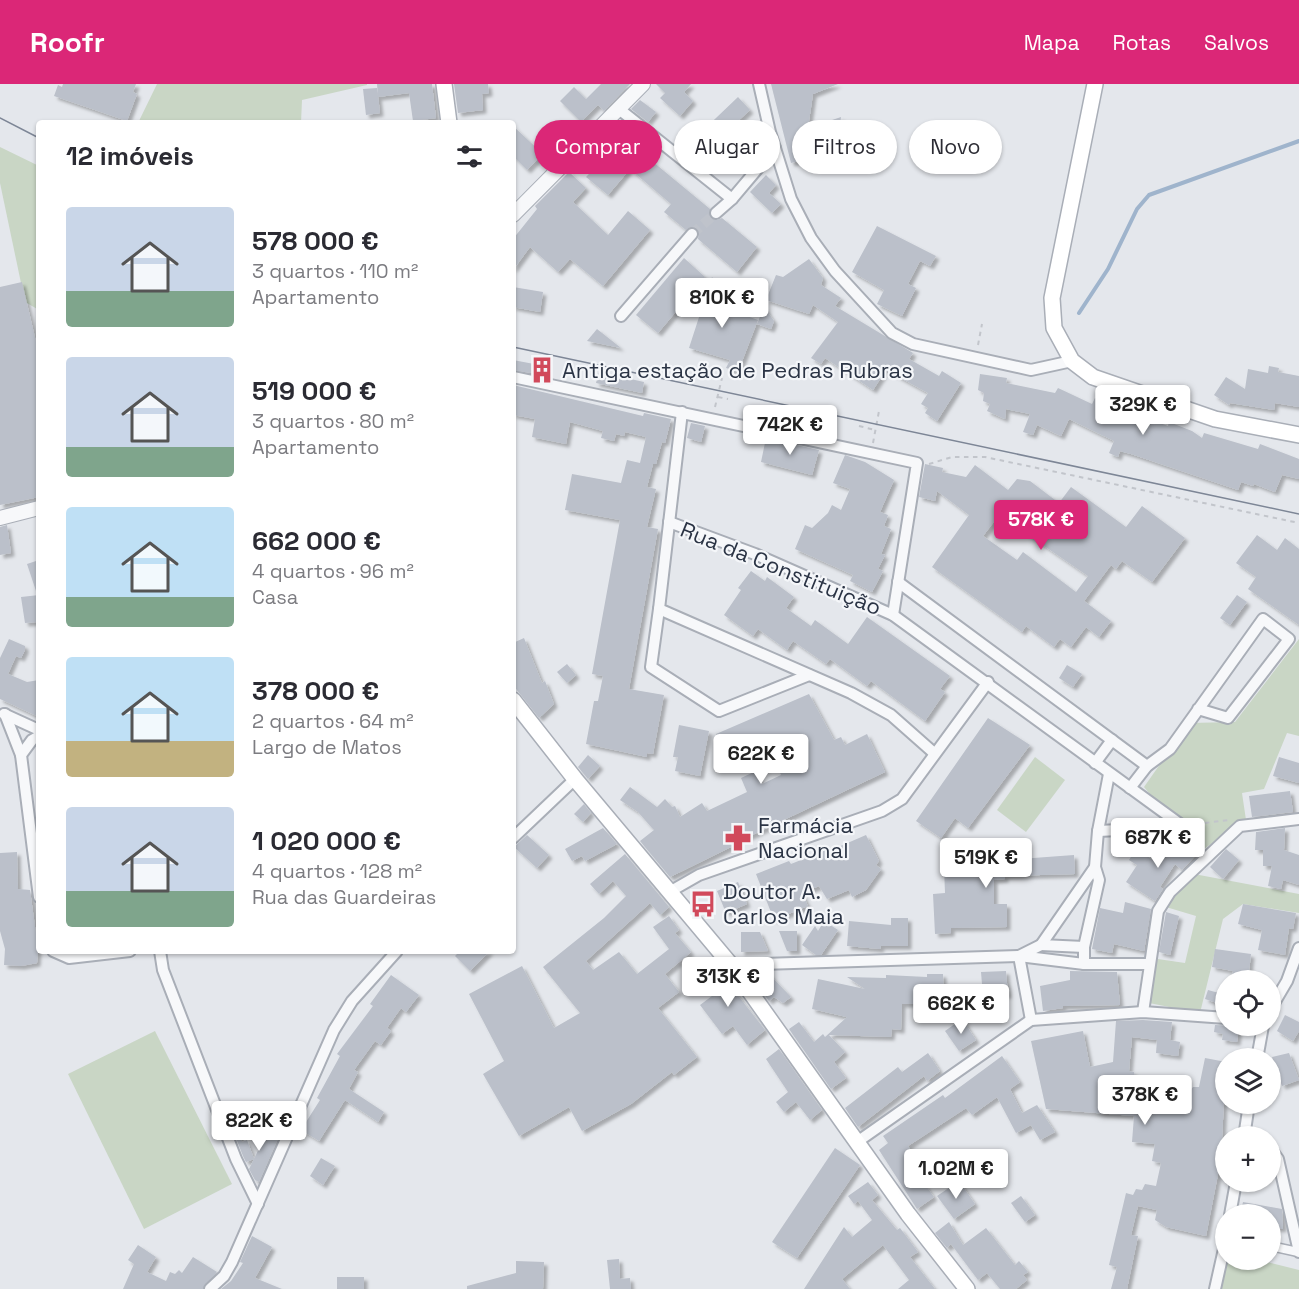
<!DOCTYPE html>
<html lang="pt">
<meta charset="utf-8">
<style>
:root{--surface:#fff;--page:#f7f7f7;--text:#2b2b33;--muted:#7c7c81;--accent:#db2777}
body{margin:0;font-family:"Space Grotesk",sans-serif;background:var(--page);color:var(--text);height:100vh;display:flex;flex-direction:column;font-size:22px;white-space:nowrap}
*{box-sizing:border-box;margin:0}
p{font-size:20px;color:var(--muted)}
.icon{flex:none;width:33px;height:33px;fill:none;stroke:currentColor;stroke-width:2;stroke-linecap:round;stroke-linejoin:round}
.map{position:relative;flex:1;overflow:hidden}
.panel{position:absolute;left:36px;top:36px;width:480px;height:834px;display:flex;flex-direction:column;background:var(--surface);border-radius:6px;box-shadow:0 2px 4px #0004}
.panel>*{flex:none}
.banner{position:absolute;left:534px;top:36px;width:570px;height:54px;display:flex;gap:12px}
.controls{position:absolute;left:1215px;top:886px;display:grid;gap:12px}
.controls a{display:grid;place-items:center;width:66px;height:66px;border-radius:50%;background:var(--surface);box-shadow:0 2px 4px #0004;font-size:30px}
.price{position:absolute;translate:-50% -51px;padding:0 14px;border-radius:6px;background:#fff;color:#222;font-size:20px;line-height:39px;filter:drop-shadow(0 2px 3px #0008)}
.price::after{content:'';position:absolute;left:50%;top:36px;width:18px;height:14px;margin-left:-9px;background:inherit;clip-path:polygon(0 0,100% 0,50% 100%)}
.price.current{background:var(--accent);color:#fff}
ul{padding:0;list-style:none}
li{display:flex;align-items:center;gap:18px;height:150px;padding:0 30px}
li span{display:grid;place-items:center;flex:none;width:168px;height:120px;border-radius:6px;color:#555}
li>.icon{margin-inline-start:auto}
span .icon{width:72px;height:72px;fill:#fffc;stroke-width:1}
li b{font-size:26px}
h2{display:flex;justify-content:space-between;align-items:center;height:72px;padding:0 30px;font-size:26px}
.chip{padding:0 21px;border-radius:27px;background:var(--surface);box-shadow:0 2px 4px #0004;font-size:21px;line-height:54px}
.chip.current{background:var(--accent);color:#fff}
header{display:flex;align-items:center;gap:36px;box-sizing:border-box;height:84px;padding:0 30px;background:var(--accent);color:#fff}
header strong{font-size:28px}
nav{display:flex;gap:33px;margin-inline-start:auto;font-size:21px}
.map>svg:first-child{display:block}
.green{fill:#c9d6c5}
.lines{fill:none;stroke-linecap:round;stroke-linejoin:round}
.stream{stroke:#9fb4cc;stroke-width:4}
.building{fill:#bbc0ca;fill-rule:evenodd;filter:url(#shadow)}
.minor-tunnel{stroke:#bfc3cb;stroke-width:10;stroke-dasharray:10 5;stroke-linecap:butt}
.pedestrian-casing{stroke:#a9aeb7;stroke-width:11}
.minor-casing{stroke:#a9aeb7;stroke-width:14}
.tertiary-casing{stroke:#a9aeb7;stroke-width:16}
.secondary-casing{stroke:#a9aeb7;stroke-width:18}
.path{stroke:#c2c5cb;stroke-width:2;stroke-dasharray:4.5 4.5;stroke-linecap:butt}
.pedestrian{stroke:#f7f8fa;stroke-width:8}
.minor{stroke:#f7f8fa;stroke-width:10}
.tertiary{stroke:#f7f8fa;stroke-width:14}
.secondary{stroke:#fff;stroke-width:15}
.tram{stroke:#7d8696;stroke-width:1.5}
.labels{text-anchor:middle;stroke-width:4.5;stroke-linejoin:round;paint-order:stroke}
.poi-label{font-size:22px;fill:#2b3445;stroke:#f4f6f9;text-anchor:start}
.street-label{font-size:22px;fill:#2b3445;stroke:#f4f6f9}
</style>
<header>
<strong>Roofr</strong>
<nav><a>Mapa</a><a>Rotas</a><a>Salvos</a></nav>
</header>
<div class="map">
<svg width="1299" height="1205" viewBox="0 0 1299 1205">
<defs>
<filter id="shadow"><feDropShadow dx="3.5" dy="3.5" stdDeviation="1.5" flood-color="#0004"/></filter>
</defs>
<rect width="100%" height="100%" fill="#e4e7ec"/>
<!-- green -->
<g class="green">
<polygon points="157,0 367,0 367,1 302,16 301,39 138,39"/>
<polygon points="0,63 39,82 39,226 25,218 0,99"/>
<polygon points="1299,555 1299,652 1287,649 1264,705 1242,709 1246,736 1198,769 1144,703 1189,639 1235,638"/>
<polygon points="1035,673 1065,696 1026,748 997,726"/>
<polygon points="1194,790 1299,810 1299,829 1243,820 1223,835 1200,929 1144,918 1151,874 1185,879 1196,832 1166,823"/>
<polygon points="155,947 232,1100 144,1145 68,990"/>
<polygon points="1228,1176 1259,1176 1299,1186 1299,1205 1220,1205"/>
</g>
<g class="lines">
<!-- stream -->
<polyline class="stream" points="1079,229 1108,185 1137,125 1149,111 1299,57"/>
</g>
<!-- building -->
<g class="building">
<polygon points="63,0 136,0 133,8 137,10 127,37 54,12 58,1 62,3"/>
<polygon points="377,0 432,0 436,34 413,37 409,9 378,13"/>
<polygon points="454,0 488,0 489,9 482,10 483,26 458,29"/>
<polygon points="601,0 630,0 604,27 598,21 581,38 560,17 574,3 586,15"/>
<polygon points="656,0 691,0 684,8 693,17 680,32 660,14 665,9"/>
<polygon points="771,0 838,0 813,10 808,44 841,33 839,49 809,59 813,73 791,79"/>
<polygon points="377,4 380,29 366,31 363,5"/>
<polygon points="738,13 750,26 738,37 760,53 739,80 716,63 711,68 695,54"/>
<polygon points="640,16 656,28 648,38 631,25"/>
<polygon points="513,42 543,70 527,86 513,72"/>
<polygon points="624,54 710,125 711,134 717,136 722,134 757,163 737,188 698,155 699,148 696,144 690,143 686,146 664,128 671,120 630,85 608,111 586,93"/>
<polygon points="569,88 586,104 573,118 608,151 628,127 650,146 603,202 570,175 558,188 530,163 513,186 513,155 537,125 535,122"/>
<polygon points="766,91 776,101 769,109 781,120 772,129 750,108"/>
<polygon points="877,142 936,172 930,182 920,177 908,200 916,204 902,232 877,220 884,206 852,188"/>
<polygon points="684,174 705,193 658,249 636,231"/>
<polygon points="809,175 823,194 821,201 841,214 835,222 913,269 909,275 939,292 942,287 961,299 937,337 925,329 928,324 921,320 928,309 886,286 873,306 825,274 821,280 811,274 838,238 813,221 809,230 766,216 776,191 783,193"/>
<polygon points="712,193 730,218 727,225 758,236 738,288 726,284 730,276 689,264"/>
<polygon points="22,198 39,271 39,413 0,421 0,203"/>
<polygon points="513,203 543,208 540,228 513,223"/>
<polygon points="764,223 774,237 771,245 757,240"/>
<polygon points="597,245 621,264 587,257"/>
<polygon points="513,276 534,280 531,289 513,286"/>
<polygon points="1269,282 1279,284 1278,288 1299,292 1299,323 1275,319 1274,326 1230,319 1229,321 1214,311 1226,293 1245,305 1248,285 1268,289"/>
<polygon points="599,288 644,298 642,309 596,299"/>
<polygon points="980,290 1007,294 1006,299 1055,309 1058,304 1092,320 1095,314 1129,330 1130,328 1168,342 1169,338 1192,347 1202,354 1204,349 1258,365 1260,360 1299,375 1299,395 1282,391 1275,408 1254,400 1253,402 1241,398 1238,406 1131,370 1120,367 1118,373 1109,369 1114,357 1069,335 1061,352 1037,341 1033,351 1023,348 1030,330 1006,325 1005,335 987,327 990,320 983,317 984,309 978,306"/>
<polygon points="513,301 643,332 644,329 671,335 665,359 662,358 656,380 653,380 647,403 656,405 647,443 658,445 629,605 664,611 653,670 647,669 647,673 586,660 594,617 598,617 603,592 592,590 620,436 565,426 572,390 621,399 627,376 640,379 646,353 625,348 624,352 616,350 614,357 601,354 603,347 570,338 566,360 532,353 535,335 513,331"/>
<polygon points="691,339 705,342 701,358 687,354"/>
<polygon points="766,354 819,366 812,391 761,378"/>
<polygon points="845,371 865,378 894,396 880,428 888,431 884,442 891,445 881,470 885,471 878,485 883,487 872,508 850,497 853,491 795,465 805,441 812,444 828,429 832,421 841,426 850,405 833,399"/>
<path d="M925,380L943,384L942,388L966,393L975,381L1008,406L1017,395L1030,397L1059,419L1071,403L1126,443L1142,422L1185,454L1152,498L1122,477L1116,485L1111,481L1084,517L1111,537L1099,553L1086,543L1071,563L1060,555L1054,563L1026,542L1022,548L932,483L969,431L937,407L935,417L919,413ZM999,431L1088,492L1076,508L1023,468L1017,476L983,452Z"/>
<polygon points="7,441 11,469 0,471 0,443"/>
<polygon points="1257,451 1277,466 1285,454 1299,465 1299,541 1248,505 1256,493 1236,479"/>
<polygon points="39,476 39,510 37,510 27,480"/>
<polygon points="751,487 765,497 767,493 794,513 786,524 811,542 815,536 848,560 867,533 950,592 940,605 945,608 925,637 871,597 867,602 830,575 826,580 793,557 787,566 758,545 753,552 724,531 741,506 738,504"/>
<polygon points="39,511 37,538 25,539 21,513"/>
<polygon points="1237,511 1247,518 1230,541 1220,534"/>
<polygon points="524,554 542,599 545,597 554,620 539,634 513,601 513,559"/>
<polygon points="9,555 25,562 25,566 21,574 16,572 8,590 27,598 39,596 39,633 0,615 0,574"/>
<polygon points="567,580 576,591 567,599 557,588"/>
<polygon points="1067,581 1082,590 1073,603 1059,594"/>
<polygon points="809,610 834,656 841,653 845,661 867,650 885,688 748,753 746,750 729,758 731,763 670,793 640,757 654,746 652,744 638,728 620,716 630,703 657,723 665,715 672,723 675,722 680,733 702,719 707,727 747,708 741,694 756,687 762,700 781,691 769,661 728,678 716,650"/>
<polygon points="988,634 1030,661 968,744 955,734 941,754 916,737"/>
<polygon points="679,641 709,647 700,692 675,687 678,673 673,673"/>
<polygon points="588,671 600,682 588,695 578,683"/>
<polygon points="1279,673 1299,679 1299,699 1273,692"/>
<polygon points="1290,707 1293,728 1252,733 1249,712"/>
<polygon points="584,720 591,729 583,738 574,730"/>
<polygon points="603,744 617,760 585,777 582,772 572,777 565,765"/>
<polygon points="1285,744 1284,766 1299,771 1299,801 1283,796 1281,805 1268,802 1272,782 1263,782 1263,766 1255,766 1256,748"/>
<polygon points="527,751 549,771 537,784 514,763"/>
<polygon points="866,751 879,777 876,781 881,785 866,806 852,813 849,806 827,815 819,802 802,809 808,822 774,836 756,790 789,777 791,780 828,765 829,767"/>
<polygon points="1184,756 1198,769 1182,786 1175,780 1160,803 1163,805 1155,817 1126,798 1137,781 1129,776 1136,765 1156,778 1172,760 1177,764"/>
<polygon points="1226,765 1239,776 1223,795 1210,783"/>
<polygon points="996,766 996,773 1005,773 1005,776 1074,771 1075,790 1005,792 1005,795 994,796 994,820 1007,820 1007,843 951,844 951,849 935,850 933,810 945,809 944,783 971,782 970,767"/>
<polygon points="17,768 18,805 30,806 38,865 37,879 21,882 4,881 5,865 0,847 0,769"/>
<polygon points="625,770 669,823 660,831 650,819 586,877 593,886 619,868 637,890 669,865 653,843 669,832 679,846 675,849 691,868 665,890 679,908 658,924 697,973 674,991 672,988 631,1020 582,1047 569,1023 519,1052 483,990 504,977 469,910 522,882 554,944 580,929 543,883 604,834 626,812 613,797 599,810 590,800"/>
<polygon points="738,798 747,820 726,829 717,807"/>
<polygon points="1125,818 1151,825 1144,867 1114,860 1112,869 1092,865 1100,824 1123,829"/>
<polygon points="1243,820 1296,829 1293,845 1289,844 1285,871 1258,866 1262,846 1238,840"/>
<polygon points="1166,828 1179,832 1170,871 1159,868"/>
<polygon points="891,834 908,834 908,862 881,862 880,865 847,862 849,837 891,841"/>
<polygon points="824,837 838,846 821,871 816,871 802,861 815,842 818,847"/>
<polygon points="779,847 797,847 797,867 787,867"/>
<polygon points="741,848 760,848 768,867 741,868"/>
<polygon points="1215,865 1251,870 1248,897 1232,897 1233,887 1212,883"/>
<polygon points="460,867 490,867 470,887 455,872"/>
<polygon points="714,881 765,946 747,961 733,942 722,950 700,921 712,912 698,896"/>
<polygon points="766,887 791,913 783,919 774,913 769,917 755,898"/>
<polygon points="1006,887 1008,911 983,912 981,888"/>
<polygon points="1070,887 1117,888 1120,921 1063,922 1063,924 1043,927 1040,902 1070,896"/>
<polygon points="927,890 943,890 944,919 902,920 901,946 892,945 891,953 829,951 845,968 834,978 846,994 831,1005 789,945 799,938 814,958 823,950 825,953 847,933 812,925 818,895 865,905 847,893 886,894 886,891 927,893"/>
<polygon points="391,891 419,911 406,928 401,924 387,944 391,947 381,961 375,957 354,986 358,988 349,1005 384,1028 378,1038 345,1016 319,1057 301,1046 320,1016 317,1014 340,972 337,970 373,922 370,920"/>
<polygon points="1208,906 1226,911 1223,921 1205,915"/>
<polygon points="1285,931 1299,938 1299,947 1293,957 1277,947"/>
<polygon points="962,935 976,956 959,967 945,947"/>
<polygon points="1143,936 1172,938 1170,956 1180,958 1178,972 1156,969 1157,956 1132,953 1129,987 1134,988 1137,1005 1188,1009 1193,1003 1199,1003 1205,974 1226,978 1221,1075 1206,1152 1166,1143 1155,1136 1157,1126 1138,1122 1131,1151 1138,1152 1127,1205 1111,1205 1117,1183 1109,1181 1126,1109 1133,1111 1136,1105 1142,1106 1145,1100 1156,1102 1161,1079 1152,1077 1155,1060 1132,1058 1134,1032 1046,1025 1031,957 1083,947 1090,983 1113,978 1116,937"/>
<polygon points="1215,941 1239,942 1237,958 1222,956 1223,950 1214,948"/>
<polygon points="779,965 822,1026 810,1036 796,1018 784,1028 776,1018 788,1008 766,975"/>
<polygon points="928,969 940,987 927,997 924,992 858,1043 845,1024 898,983 902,988"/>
<polygon points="1289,969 1299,996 1282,1002 1272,973"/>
<polygon points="1002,972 1020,998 1010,1005 1022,1029 1037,1021 1055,1048 1040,1056 1031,1041 1016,1049 997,1013 972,1031 966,1024 908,1062 920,1082 925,1078 931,1087 920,1094 934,1113 917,1125 879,1066 888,1059 883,1052 943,1011 945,1014"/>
<polygon points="237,1043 242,1058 247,1056 254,1075 269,1043 281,1048 259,1098 255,1096 249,1085 254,1075 246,1078 243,1072 232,1044"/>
<polygon points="835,1064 860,1081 797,1174 772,1158"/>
<polygon points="321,1074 335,1082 323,1101 310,1092"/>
<polygon points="959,1097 975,1120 954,1135 937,1112"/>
<polygon points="868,1098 878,1111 872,1116 897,1146 900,1144 918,1168 910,1173 935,1205 898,1205 909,1196 883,1161 842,1195 850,1205 804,1205 844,1143 852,1153 872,1136 858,1117 854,1120 848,1112"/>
<polygon points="1021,1112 1035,1131 1025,1138 1011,1119"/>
<polygon points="1243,1118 1282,1125 1283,1145 1270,1143 1270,1131 1240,1131"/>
<polygon points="949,1138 963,1161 986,1144 1015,1181 1019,1177 1028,1188 1023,1191 1027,1196 1016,1205 1000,1205 987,1189 978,1196 951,1160 947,1164 935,1149"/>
<polygon points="252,1152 272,1163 255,1194 282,1205 221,1205 231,1197 243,1179 240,1178"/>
<polygon points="138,1161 156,1173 147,1188 166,1197 170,1188 175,1190 179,1186 182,1189 193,1173 217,1188 203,1205 123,1205 134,1180 128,1176"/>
<polygon points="619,1175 620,1195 630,1194 631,1205 610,1205 607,1176"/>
<polygon points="516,1177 544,1178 543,1205 467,1205 467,1202 516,1189"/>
<rect x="337" y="1193" width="27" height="12"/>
</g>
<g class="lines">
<!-- minor-tunnel -->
<polyline class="minor-tunnel" points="692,150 716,129"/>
<!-- pedestrian casing -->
<g class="pedestrian-casing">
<polyline id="pedestrian" points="1270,1162 1298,1168"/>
</g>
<!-- minor casing -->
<g class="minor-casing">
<g id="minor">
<polyline points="759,0 770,48 791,115 811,154 835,187 892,249 913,260 1031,286 1072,277"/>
<polyline points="619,25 732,115"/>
<polyline points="716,129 732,115 775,64"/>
<polyline points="621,232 692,150"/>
<polyline points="513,293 917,379 893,531"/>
<polyline points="682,328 659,525 851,609 891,631 934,669"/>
<polyline points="669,438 755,470 893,531 1184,743"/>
<polyline points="898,498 1147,682"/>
<polyline points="659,525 651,583 719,627 809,591"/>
<polyline points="4,630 39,646"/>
<polyline points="5,630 21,671"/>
<polyline points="39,652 32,656 21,671 39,813"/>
<polyline points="1095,679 1112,656"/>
<polyline points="1130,704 1147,682 1170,665 1263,535 1289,555 1228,634 1198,625"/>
<polyline points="1098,747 1184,743"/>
<polyline points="513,754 575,695"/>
<polyline points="671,807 699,791 882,727 902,715 988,598"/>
<polyline points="1041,861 1084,863"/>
<polyline points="53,867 69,874 130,867"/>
<polyline points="160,867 163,886 236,1075 258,1120"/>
<polyline points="1019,872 1041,861 1095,783"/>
<polyline points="1019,872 1031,936"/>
<polyline points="1084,880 1084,863 1099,796 1095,783 1098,747 1109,690"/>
<polyline points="731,881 1019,872 1084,880 1148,880"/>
<polyline points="1270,926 1287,897 1299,864"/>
<polyline points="1143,928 1158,827 1170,808 1240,742 1299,735"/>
<polyline points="1257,975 1263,942"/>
<polyline points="1244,1053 1249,1020"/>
<polyline points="857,1058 1031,936 1143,928 1226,934"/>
<polyline points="1270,1064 1278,1075 1299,1168"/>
<polyline points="1230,1131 1236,1098"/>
<polyline points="210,1205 224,1192 232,1178 334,946 352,917 397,867"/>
<polyline points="1215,1205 1226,1156"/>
</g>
</g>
<!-- tertiary casing -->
<g class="tertiary-casing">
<g id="tertiary">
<polyline points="513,131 643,0"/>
<polyline points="0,434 39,424"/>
</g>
</g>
<!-- secondary casing -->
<g class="secondary-casing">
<g id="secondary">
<polyline points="444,0 449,39"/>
<polyline points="1095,0 1052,214 1054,244 1072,277 1093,293 1215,335 1299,351"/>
<polyline points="513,616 575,695 731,881 908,1130 967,1205"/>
</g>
</g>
<!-- path -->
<g class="path">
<polyline points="978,261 982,240"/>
<polyline points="718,313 728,315"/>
<polyline points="715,323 722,294"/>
<polyline points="859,342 875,346"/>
<polyline points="873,359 879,327"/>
<polyline points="929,380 952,373 985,373 1299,439"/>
<polyline points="1196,740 1229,736"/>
</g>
<!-- pedestrian -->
<use href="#pedestrian" class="pedestrian"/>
<!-- minor -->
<use href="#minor" class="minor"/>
<!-- tertiary -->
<use href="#tertiary" class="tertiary"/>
<!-- secondary -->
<use href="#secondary" class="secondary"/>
<!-- tram -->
<g class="tram">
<polyline points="0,34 39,54"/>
<polyline points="513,263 1299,430"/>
</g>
</g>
<!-- icons -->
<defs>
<g id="building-bare" transform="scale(2.07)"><path d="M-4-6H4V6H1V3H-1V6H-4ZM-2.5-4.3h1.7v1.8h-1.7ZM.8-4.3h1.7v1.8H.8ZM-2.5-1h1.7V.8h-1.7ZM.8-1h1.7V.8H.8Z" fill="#d1495b" stroke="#f4f6f9" stroke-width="2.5" paint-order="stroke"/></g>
<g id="pharmacy-bare" transform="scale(2.07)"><path d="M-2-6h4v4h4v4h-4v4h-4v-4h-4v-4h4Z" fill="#d1495b" stroke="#f4f6f9" stroke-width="2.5" paint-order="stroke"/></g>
<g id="bus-bare" transform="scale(2.07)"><path d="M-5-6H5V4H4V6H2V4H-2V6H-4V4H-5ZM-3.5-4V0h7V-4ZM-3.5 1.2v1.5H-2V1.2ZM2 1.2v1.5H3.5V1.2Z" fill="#d1495b" stroke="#f4f6f9" stroke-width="2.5" paint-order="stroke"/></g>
</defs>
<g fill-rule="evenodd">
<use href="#building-bare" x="542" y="286"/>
<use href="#pharmacy-bare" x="738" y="754"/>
<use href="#bus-bare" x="703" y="820"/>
</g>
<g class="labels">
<!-- poi labels -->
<g class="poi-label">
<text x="562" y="294">Antiga estação de Pedras Rubras</text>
<text x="758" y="749">Farmácia<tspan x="758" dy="25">Nacional</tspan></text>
<text x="723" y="815">Doutor A.<tspan x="723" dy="25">Carlos Maia</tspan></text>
</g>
<!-- street labels -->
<g class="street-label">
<text transform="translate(781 484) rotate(22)" y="8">Rua da Constituição</text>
</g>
</g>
</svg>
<div class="controls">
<a><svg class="icon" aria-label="locate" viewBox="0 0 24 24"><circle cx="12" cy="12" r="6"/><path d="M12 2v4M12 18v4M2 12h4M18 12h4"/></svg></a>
<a><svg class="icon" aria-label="layers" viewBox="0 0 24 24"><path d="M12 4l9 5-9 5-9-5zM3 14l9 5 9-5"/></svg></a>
<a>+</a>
<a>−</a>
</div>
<b class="price" style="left:722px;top:245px">810K €</b>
<b class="price" style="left:1143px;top:352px">329K €</b>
<b class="price" style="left:790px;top:372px">742K €</b>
<b class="price current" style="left:1041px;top:467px">578K €</b>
<b class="price" style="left:761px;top:701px">622K €</b>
<b class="price" style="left:1158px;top:785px">687K €</b>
<b class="price" style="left:986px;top:805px">519K €</b>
<b class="price" style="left:728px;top:924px">313K €</b>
<b class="price" style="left:961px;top:951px">662K €</b>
<b class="price" style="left:1145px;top:1042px">378K €</b>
<b class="price" style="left:259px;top:1068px">822K €</b>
<b class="price" style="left:956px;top:1116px">1.02M €</b>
<div class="banner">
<a class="chip current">Comprar</a>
<a class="chip">Alugar</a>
<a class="chip">Filtros</a>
<a class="chip">Novo</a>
</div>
<section class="panel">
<h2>12 imóveis<svg class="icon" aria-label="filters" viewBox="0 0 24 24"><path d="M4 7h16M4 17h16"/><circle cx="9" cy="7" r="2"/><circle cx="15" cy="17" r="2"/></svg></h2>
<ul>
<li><span style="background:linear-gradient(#c9d6e8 70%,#7fa58c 0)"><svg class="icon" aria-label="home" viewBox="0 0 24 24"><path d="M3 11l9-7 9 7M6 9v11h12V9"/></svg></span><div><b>578 000 €</b><p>3 quartos · 110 m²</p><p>Apartamento</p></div></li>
<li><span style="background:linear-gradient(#c9d6e8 75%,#7fa58c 0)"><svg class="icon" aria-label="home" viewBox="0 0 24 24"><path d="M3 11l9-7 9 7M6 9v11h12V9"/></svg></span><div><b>519 000 €</b><p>3 quartos · 80 m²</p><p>Apartamento</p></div></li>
<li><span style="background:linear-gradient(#bfe0f5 75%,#7fa58c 0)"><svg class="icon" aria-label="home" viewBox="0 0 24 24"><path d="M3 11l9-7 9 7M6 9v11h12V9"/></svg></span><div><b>662 000 €</b><p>4 quartos · 96 m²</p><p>Casa</p></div></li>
<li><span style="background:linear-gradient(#bfe0f5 70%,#c2b280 0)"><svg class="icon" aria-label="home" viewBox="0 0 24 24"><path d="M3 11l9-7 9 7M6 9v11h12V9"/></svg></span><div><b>378 000 €</b><p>2 quartos · 64 m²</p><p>Largo de Matos</p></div></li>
<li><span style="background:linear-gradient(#c9d6e8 70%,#7fa58c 0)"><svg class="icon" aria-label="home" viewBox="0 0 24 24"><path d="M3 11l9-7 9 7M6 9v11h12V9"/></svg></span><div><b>1 020 000 €</b><p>4 quartos · 128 m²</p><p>Rua das Guardeiras</p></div></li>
</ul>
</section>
</div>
